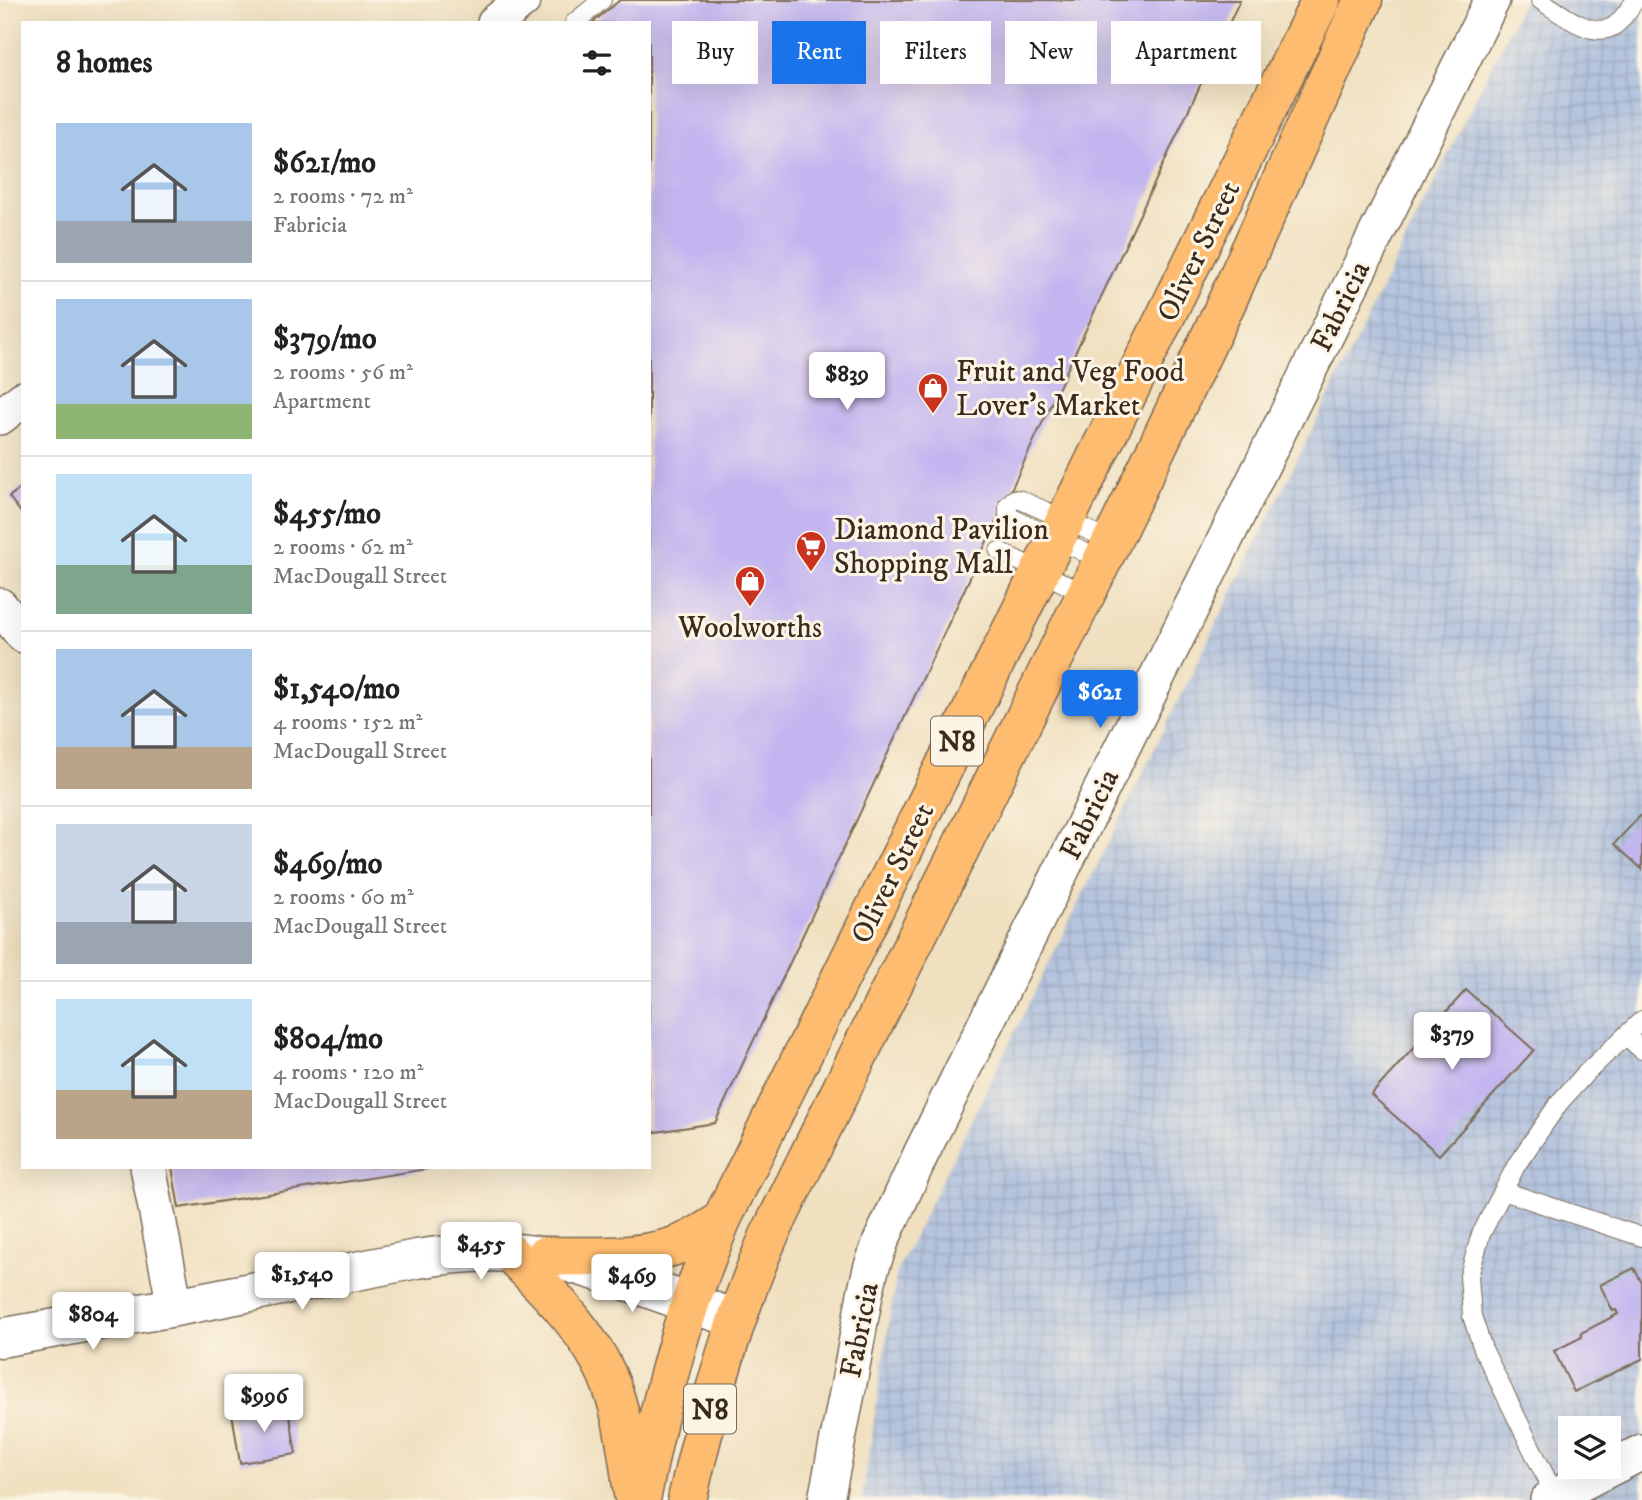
<!DOCTYPE html>
<meta charset="utf-8">
<style>
:root{--surface:#fff;--page:#f6f6f6;--text:#222;--muted:#767676;--line:#e0e0e0;--accent:#1a73e8}
body{margin:0;font-family:"IM FELL DW Pica",serif;background:var(--page);color:var(--text);height:100vh;display:flex;flex-direction:column;font-size:26px;white-space:nowrap}
*{box-sizing:border-box;margin:0}
p{font-size:23px;color:var(--muted)}
.icon{flex:none;width:38px;height:38px;fill:none;stroke:currentColor;stroke-width:2;stroke-linecap:round;stroke-linejoin:round}
.map{position:relative;flex:1;overflow:hidden}
.drawer{position:absolute;left:21px;top:21px;width:630px;height:1148px;display:flex;flex-direction:column;background:var(--surface);border-radius:0px;box-shadow:0 7px 28px #0002}
.drawer>*{flex:none}
.guide{position:absolute;left:672px;top:21px;width:665px;height:63px;display:flex;gap:14px}
.fabs{position:absolute;left:1558px;top:1416px;display:grid;gap:14px}
.fabs a{display:grid;place-items:center;width:63px;height:63px;border-radius:0px;background:var(--surface);box-shadow:0 7px 28px #0002;font-size:35px}
.price{position:absolute;translate:-50% -60px;padding:0 16px;border-radius:7px;background:#fff;color:#222;font-size:23px;line-height:46px;filter:drop-shadow(0 2px 4px #0008)}
.price::after{content:'';position:absolute;left:50%;top:42px;width:21px;height:16px;margin-left:-10px;background:inherit;clip-path:polygon(0 0,100% 0,50% 100%)}
.price.on{background:var(--accent);color:#fff}
ul{padding:0;list-style:none}
li{display:flex;align-items:center;gap:21px;height:175px;padding:0 35px}
li+li{border-top:2px solid var(--line)}
li span{display:grid;place-items:center;flex:none;width:196px;height:140px;border-radius:0px;color:#555}
li>.icon{margin-inline-start:auto}
span .icon{width:84px;height:84px;fill:#fffc;stroke-width:1}
li b{font-size:30px}
h2{display:flex;justify-content:space-between;align-items:center;height:84px;padding:0 35px;font-size:30px}
.chip{padding:0 24px;border-radius:0px;background:var(--surface);box-shadow:0 7px 28px #0002;font-size:24px;line-height:63px}
.chip.on{background:var(--accent);color:#fff}
.map>svg:first-child{display:block}
.industrial{fill:url(#industrial-grid);fill-rule:evenodd}
.building{fill:#c3b6f0}
.lines{fill:none;stroke-linecap:round;stroke-linejoin:round}
.service-casing{stroke:#7a6a57;stroke-width:20}
.minor-casing{stroke:#7a6a57;stroke-width:38}
.tertiary-casing{stroke:#7a6a57;stroke-width:41}
.trunk-casing{stroke:#7a6a57;stroke-width:41}
.service{stroke:#fff;stroke-width:18}
.minor{stroke:#fff;stroke-width:35}
.tertiary{stroke:#fff;stroke-width:38}
.trunk{stroke:#febc70;stroke-width:38}
.labels{text-anchor:middle;stroke-width:6;stroke-linejoin:round;paint-order:stroke}
.shield{fill:#fcf5e5;stroke:#75675a;stroke-width:2}
.shield-label{font-size:28px;font-weight:bold;fill:#3b2a1e}
.street-label{font-size:30px;fill:#3b2a1e;stroke:#fcf5e5}
.poi-label{font-size:30px;fill:#3b2a1e;stroke:#fcf5e5;text-anchor:start}
</style>
<div class="map">
<svg width="1642" height="1500" viewBox="0 0 1642 1500">
<defs>
<pattern id="industrial-grid" width="8" height="8" patternUnits="userSpaceOnUse" patternTransform="scale(1.75)"><rect width="8" height="8" fill="#b6c5de"/><path d="M0 4h8M4 0v8" fill="none" stroke="#9da9be"/></pattern>
</defs>
<rect width="100%" height="100%" fill="#fcf5e5"/>
<filter id="ink" filterUnits="userSpaceOnUse"><feTurbulence type="fractalNoise" baseFrequency=".0143" numOctaves="2"/><feDisplacementMap in="SourceGraphic" scale="14" xChannelSelector="R" yChannelSelector="G"/><feConvolveMatrix kernelMatrix="1 2 1 2 8 2 1 2 1" color-interpolation-filters="sRGB"/></filter>
<filter id="wash" filterUnits="userSpaceOnUse"><feTurbulence type="fractalNoise" baseFrequency=".00686" numOctaves="4" result="noise"/><feDisplacementMap in="SourceGraphic" scale="28" xChannelSelector="R" yChannelSelector="G"/><feGaussianBlur stdDeviation="1.57" result="paint"/><feColorMatrix in="noise" values="0 0 0 0 0 0 0 0 0 0 0 0 0 0 0 0 0 1.4 0 .05"/><feComposite in="paint" operator="in"/></filter>
<g filter="url(#wash)">
<rect width="100%" height="100%" fill="#f0e0c0"/>
<!-- industrial -->
<path class="industrial" d="M1524,0H1642V1500H862L897,1271ZM1570,1428H1608V1466H1570Z"/>
<g id="blocks">
<!-- building -->
<g class="building">
<polygon points="620,0 1240,0 715,1123 649,1133 649,23 592,23"/>
<polygon points="23,486 23,515 9,497"/>
<polygon points="1642,814 1642,869 1614,844"/>
<polygon points="1466,990 1534,1050 1439,1155 1371,1095"/>
<polygon points="172,1167 427,1167 427,1169 179,1208"/>
<polygon points="1634,1268 1642,1283 1642,1359 1574,1392 1554,1351 1582,1337 1581,1333 1618,1314 1616,1310 1613,1311 1600,1285"/>
<polygon points="288,1404 296,1454 240,1463 232,1413"/>
</g>
</g>
</g>
<g filter="url(#ink)">
<use href="#blocks" fill-opacity="0" stroke="#7a6a57" stroke-width="2"/>
<g class="lines">
<!-- service casing -->
<g class="service-casing">
<g id="service">
<path d="M1540,0C1559,12 1592,40 1614,26C1623,20 1629,8 1636,0"/>
<polyline points="574,23 602,0"/>
<polyline points="999,551 1085,594"/>
<polyline points="1103,561 1012,518 1008,514 1008,505 1014,499 1021,500 1112,541"/>
<polyline points="1626,1036 1642,1050"/>
<polyline points="1503,1191 1642,1237"/>
<polyline points="1555,1496 1483,1349 1472,1316 1469,1276 1481,1234 1517,1164 1559,1103 1586,1073 1642,1020"/>
</g>
</g>
<!-- minor casing -->
<g class="minor-casing">
<g id="minor">
<polyline points="495,23 523,0"/>
<polyline points="0,417 23,399"/>
<polyline points="0,606 23,635"/>
<polyline points="148,1167 175,1307"/>
<polyline points="826,1500 849,1383 865,1294 871,1269 881,1241 921,1154 1492,0"/>
<polyline points="1548,1500 1642,1452"/>
</g>
</g>
<!-- tertiary casing -->
<g class="tertiary-casing">
<path id="tertiary" d="M0,1338L175,1307L417,1259C459,1252 500,1249 541,1256C555,1258 569,1263 583,1267C635,1282 685,1303 737,1319"/>
</g>
<!-- trunk casing -->
<g class="trunk-casing">
<g id="trunk">
<path d="M509,1252C542,1285 576,1318 599,1359C622,1399 627,1450 633,1494"/>
<path d="M544,1256C588,1256 642,1260 683,1243C696,1237 709,1229 721,1221"/>
<path d="M641,1500C654,1435 668,1370 689,1307C698,1278 710,1250 721,1221L1321,0"/>
<path d="M687,1500C707,1411 732,1322 768,1238L1112,541L1224,308L1363,0"/>
</g>
</g>
<!-- service -->
<use href="#service" class="service"/>
<!-- minor -->
<use href="#minor" class="minor"/>
<!-- tertiary -->
<use href="#tertiary" class="tertiary"/>
<!-- trunk -->
<use href="#trunk" class="trunk"/>
</g>
</g>
<!-- icons -->
<defs>
<g id="shop-pin" transform="scale(1.575)"><path d="M0 17L-7.5 6A9.5 9.5 0 1 1 7.5 6Z" fill="#c8321e" stroke="#fcf5e5"/><path d="M-5-2.5h2.3a2.7 3.5 0 0 1 5.4 0H5L5.5 6h-11ZM-1.5-2.5h3a1.5 2.3 0 0 0-3 0Z" fill="#fff"/></g>
<g id="supermarket-pin" transform="scale(1.575)"><path d="M0 17L-7.5 6A9.5 9.5 0 1 1 7.5 6Z" fill="#c8321e" stroke="#fcf5e5"/><path d="M-6-5.5h2.5l.6 2H6L4.5 2H-2.5L-4.4-4H-6ZM-1.5 3.2a1.3 1.3 0 1 0 .1 0ZM3 3.2a1.3 1.3 0 1 0 .1 0Z" fill="#fff"/></g>
</defs>
<g fill-rule="evenodd">
<use href="#shop-pin" x="933" y="388"/>
<use href="#supermarket-pin" x="811" y="546"/>
<use href="#shop-pin" x="750" y="581"/>
</g>
<g class="labels">
<!-- shield labels -->
<g class="shield">
<rect x="931" y="716.5" width="52" height="49" rx="5"/>
<rect x="684" y="1384.5" width="52" height="49" rx="5"/>
</g>
<g class="shield-label">
<text x="957" y="751">N8</text>
<text x="710" y="1419">N8</text>
</g>
<!-- street labels -->
<g class="street-label">
<text transform="translate(1198 251) rotate(-64)" y="10">Oliver Street</text>
<text transform="translate(1340 306) rotate(-64)" y="10">Fabricia</text>
<text transform="translate(1089 814) rotate(-64)" y="10">Fabricia</text>
<text transform="translate(892 873) rotate(-64)" y="10">Oliver Street</text>
<text transform="translate(859 1330) rotate(-79)" y="10">Fabricia</text>
</g>
<!-- poi labels -->
<g class="poi-label">
<text x="956" y="381">Fruit and Veg Food<tspan x="956" dy="34">Lover's Market</tspan></text>
<text x="834" y="539">Diamond Pavilion<tspan x="834" dy="34">Shopping Mall</tspan></text>
<text x="750" y="637" text-anchor="middle">Woolworths</text>
</g>
</g>
</svg>
<div class="fabs">
<a><svg class="icon" aria-label="layers" viewBox="0 0 24 24"><path d="M12 4l9 5-9 5-9-5zM3 14l9 5 9-5"/></svg></a>
</div>
<b class="price" style="left:847px;top:412px">$839</b>
<b class="price on" style="left:1100px;top:730px">$621</b>
<b class="price" style="left:1452px;top:1072px">$379</b>
<b class="price" style="left:481px;top:1282px">$455</b>
<b class="price" style="left:302px;top:1312px">$1,540</b>
<b class="price" style="left:632px;top:1314px">$469</b>
<b class="price" style="left:93px;top:1352px">$804</b>
<b class="price" style="left:264px;top:1434px">$996</b>
<div class="guide">
<a class="chip">Buy</a>
<a class="chip on">Rent</a>
<a class="chip">Filters</a>
<a class="chip">New</a>
<a class="chip">Apartment</a>
</div>
<section class="drawer">
<h2>8 homes<svg class="icon" aria-label="filters" viewBox="0 0 24 24"><path d="M4 7h16M4 17h16"/><circle cx="9" cy="7" r="2"/><circle cx="15" cy="17" r="2"/></svg></h2>
<ul>
<li><span style="background:linear-gradient(#a9c7e8 70%,#9aa5b1 0)"><svg class="icon" aria-label="home" viewBox="0 0 24 24"><path d="M3 11l9-7 9 7M6 9v11h12V9"/></svg></span><div><b>$621/mo</b><p>2 rooms · 72 m²</p><p>Fabricia</p></div></li>
<li><span style="background:linear-gradient(#a9c7e8 75%,#8fb573 0)"><svg class="icon" aria-label="home" viewBox="0 0 24 24"><path d="M3 11l9-7 9 7M6 9v11h12V9"/></svg></span><div><b>$379/mo</b><p>2 rooms · 56 m²</p><p>Apartment</p></div></li>
<li><span style="background:linear-gradient(#bfe0f5 65%,#7fa58c 0)"><svg class="icon" aria-label="home" viewBox="0 0 24 24"><path d="M3 11l9-7 9 7M6 9v11h12V9"/></svg></span><div><b>$455/mo</b><p>2 rooms · 62 m²</p><p>MacDougall Street</p></div></li>
<li><span style="background:linear-gradient(#a9c7e8 70%,#b9a48a 0)"><svg class="icon" aria-label="home" viewBox="0 0 24 24"><path d="M3 11l9-7 9 7M6 9v11h12V9"/></svg></span><div><b>$1,540/mo</b><p>4 rooms · 152 m²</p><p>MacDougall Street</p></div></li>
<li><span style="background:linear-gradient(#c9d6e8 70%,#9aa5b1 0)"><svg class="icon" aria-label="home" viewBox="0 0 24 24"><path d="M3 11l9-7 9 7M6 9v11h12V9"/></svg></span><div><b>$469/mo</b><p>2 rooms · 60 m²</p><p>MacDougall Street</p></div></li>
<li><span style="background:linear-gradient(#bfe0f5 65%,#b9a48a 0)"><svg class="icon" aria-label="home" viewBox="0 0 24 24"><path d="M3 11l9-7 9 7M6 9v11h12V9"/></svg></span><div><b>$804/mo</b><p>4 rooms · 120 m²</p><p>MacDougall Street</p></div></li>
</ul>
</section>
</div>
